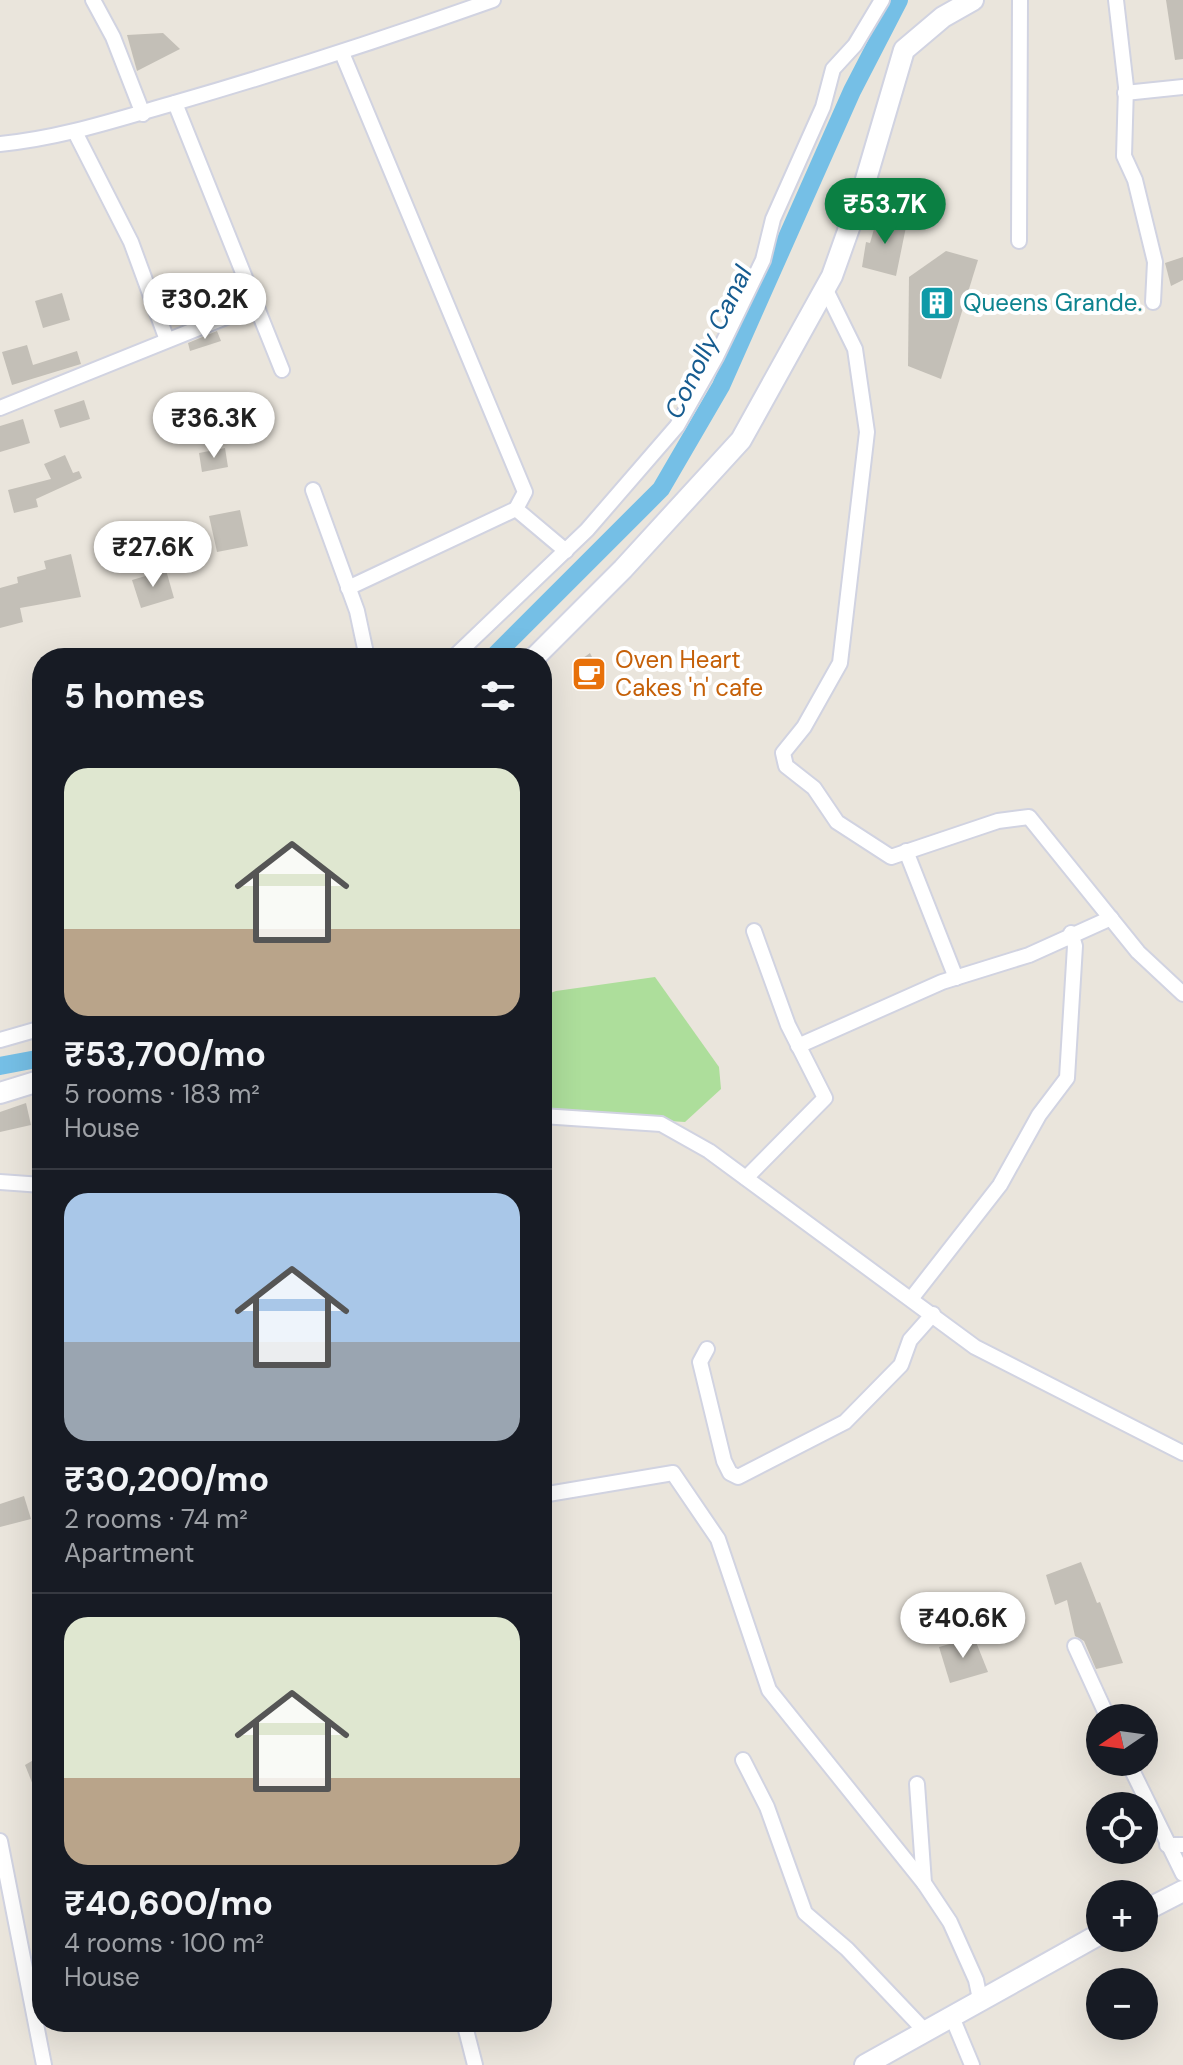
<!DOCTYPE html>
<html lang="en">
<head>
<meta charset="utf-8">
<style>
  :root { --surface:#171b24; --page:#242831; --text:#f1f3f6; --muted:#9ea1a6; --line:#363941; --accent:#0b8043 }
  body { margin:0; font-family:"DM Sans",sans-serif; background:var(--page); color:var(--text); height:100vh; display:flex; flex-direction:column; font-size:30px; white-space:nowrap }
  * { box-sizing:border-box; margin:0 }
  p { font-size:26px; color:var(--muted) }
  .icon { flex:none; width:44px; height:44px; fill:none; stroke:currentColor; stroke-width:2; stroke-linecap:round; stroke-linejoin:round }
  .map { position:relative; flex:1; overflow:hidden }
  .sheet { position:absolute; left:32px; top:648px; width:520px; height:1384px; display:flex; flex-direction:column; background:var(--surface); border-radius:32px; box-shadow:0 8px 32px #0002 }
  .sheet>* { flex:none }
  .needle { width:52px; rotate:257deg }
  .fabs { position:absolute; left:1086px; top:1704px; display:grid; gap:16px }
  .fabs a { display:grid; place-items:center; width:72px; height:72px; border-radius:50%; background:var(--surface); box-shadow:0 8px 32px #0002; font-size:40px }
  .price { position:absolute; translate:-50% -68px; padding:0 18px; border-radius:28px; background:#fff; color:#222; font-size:26px; line-height:52px; filter:drop-shadow(0 2px 4px #0008) }
  .price::after { content:''; position:absolute; left:50%; top:48px; width:24px; height:18px; margin-left:-12px; background:inherit; clip-path:polygon(0 0,100% 0,50% 100%) }
  .price.on { background:var(--accent); color:#fff }
  ul { padding:0; list-style:none }
  li { display:grid; align-content:center; gap:16px; height:424px; padding:0 32px }
  li+li { border-top:2px solid var(--line) }
  li span { display:grid; place-items:center; height:248px; border-radius:24px; color:#555 }
  li>.icon { margin-inline-start:auto }
  span .icon { width:144px; height:144px; fill:#fffc; stroke-width:1 }
  li b { font-size:34px }
  h2 { display:flex; justify-content:space-between; align-items:center; height:96px; padding:0 32px; font-size:34px }
  .map>svg:first-child { display:block }
  .green { fill:#adde9b }
  .lines { fill:none; stroke-linecap:round; stroke-linejoin:round }
  .canal { stroke:#75bfe6; stroke-width:18 }
  .building { fill:#c3bfb7 }
  .street-casing { stroke:#d1d3e1; stroke-width:18 }
  .secondary-casing { stroke:#d1d3e1; stroke-width:24 }
  .street { stroke:#fff; stroke-width:14 }
  .secondary { stroke:#fff; stroke-width:20 }
  .labels { text-anchor:middle; stroke-width:8; stroke-linejoin:round; paint-order:stroke }
  .culture-label { font-size:24px; fill:#0d838f; stroke:#fff; text-anchor:start }
  .food-label { font-size:24px; fill:#c56008; stroke:#fff; text-anchor:start }
  .water-label { font-size:26px; font-style:italic; fill:#165c90; stroke:#fff }
</style>
</head>
<body>
<div class="map">
<svg width="1183" height="2065" viewBox="0 0 1183 2065">
  <rect width="100%" height="100%" fill="#eae5dc"/>
  <polygon class="green" points="655,977 719,1067 721,1089 685,1122 542,1113 542,996 556,991"/>
  <g class="lines">
    <g class="canal">
      <polyline points="492,658 661,489 721,386 852,91 899,0"/>
      <polyline points="0,1066 42,1058"/>
    </g>
  </g>
  <g class="building">
    <polygon points="1166,0 1183,0 1183,59 1175,60"/>
    <polygon points="163,33 180,49 137,71 127,35"/>
    <polygon points="878,215 907,222 896,276 862,267 866,242 870,243"/>
    <polygon points="946,251 978,260 941,379 908,366 909,277"/>
    <polygon points="1183,257 1183,280 1171,286 1165,263"/>
    <polygon points="62,293 70,320 43,328 35,301"/>
    <polygon points="217,331 221,341 190,351 188,343"/>
    <polygon points="27,345 33,365 77,351 81,364 12,385 2,352"/>
    <polygon points="84,400 90,419 60,428 54,410"/>
    <polygon points="23,419 30,443 0,452 0,426"/>
    <polygon points="225,448 228,467 202,472 199,453"/>
    <polygon points="65,455 73,473 79,471 82,478 36,499 38,507 14,513 8,490 51,479 44,464"/>
    <polygon points="240,510 248,546 217,552 209,516"/>
    <polygon points="182,530 189,557 167,562 161,534"/>
    <polygon points="71,554 81,597 20,608 23,622 0,628 0,588 18,583 17,577 46,569 44,561"/>
    <polygon points="166,570 174,598 141,608 132,580"/>
    <polygon points="590,653 604,681 585,689 572,666"/>
    <polygon points="26,1103 31,1125 0,1132 0,1112"/>
    <polygon points="24,1496 31,1519 0,1527 0,1504"/>
    <polygon points="1081,1562 1097,1603 1100,1602 1123,1663 1096,1669 1084,1641 1075,1636 1067,1600 1055,1605 1046,1575"/>
    <polygon points="974,1637 988,1672 950,1683 939,1647"/>
    <polygon points="42,1755 42,1805 41,1805 25,1765"/>
  </g>
  <g class="lines">
    <g class="street-casing">
      <g id="street">
        <polyline points="93,0 113,37 143,114"/>
        <polyline points="1116,0 1126,87 1124,156 1135,180 1155,262 1153,302"/>
        <polyline points="342,53 525,492 516,509 566,551"/>
        <polyline points="1125,93 1183,87"/>
        <polyline points="175,103 282,370"/>
        <polyline points="75,132 131,242 167,340"/>
        <path d="M 0,144 C 62,138 118,119 178,102 C 285,71 389,37 493,0"/>
        <polyline points="1019,241 1020,0"/>
        <polyline points="826,290 855,349 867,432 840,663 804,727 783,753 786,766 814,788 837,822 891,857 998,821 1029,817 1138,952 1183,994"/>
        <polyline points="0,408 256,305"/>
        <polyline points="313,490 357,611 367,658"/>
        <polyline points="348,588 516,509"/>
        <polyline points="453,658 587,530 677,426 716,357 763,260 773,219 823,107 833,69 855,45 882,0"/>
        <polyline points="906,851 956,978"/>
        <polyline points="0,1040 42,1028"/>
        <polyline points="798,1046 942,982 1029,955 1111,918"/>
        <polyline points="542,1116 661,1124 709,1151 975,1347 1183,1453"/>
        <polyline points="746,1178 825,1098 788,1025 754,931"/>
        <polyline points="0,1182 42,1185"/>
        <polyline points="911,1299 1000,1185 1039,1115 1067,1078 1075,946 1071,933"/>
        <polyline points="707,1349 700,1362 724,1461 730,1473 738,1477 845,1422 901,1365 910,1340 933,1314"/>
        <polyline points="542,1495 673,1473 718,1539 769,1690 924,1883"/>
        <polyline points="1075,1646 1108,1718"/>
        <polyline points="743,1760 767,1807 805,1913 847,1949 925,2031"/>
        <polyline points="1128,1762 1183,1874"/>
        <polyline points="917,1784 924,1883 950,1922 976,1980 980,1999"/>
        <polyline points="0,1841 44,2065"/>
        <polyline points="1167,1845 1183,1845"/>
        <polyline points="952,2017 972,2065"/>
        <polyline points="464,2022 475,2065"/>
      </g>
    </g>
    <g class="secondary-casing">
      <g id="secondary">
        <polyline points="534,658 623,569 741,440 832,276 864,186 904,50 943,17 973,0"/>
        <polyline points="0,1093 42,1080"/>
        <polyline points="1144,1911 1183,1891"/>
        <polyline points="865,2065 1100,1934"/>
      </g>
    </g>
    <use href="#street" class="street"/>
    <use href="#secondary" class="secondary"/>
  </g>
  <defs>
    <g id="building-square" transform="scale(1.8)"><rect x="-9" y="-9" width="18" height="18" rx="4" fill="#0f9aa8" stroke="#fff"/><path d="M-4-6H4V6H1V3H-1V6H-4ZM-2.5-4.3h1.7v1.8h-1.7ZM.8-4.3h1.7v1.8H.8ZM-2.5-1h1.7V.8h-1.7ZM.8-1h1.7V.8H.8Z" fill="#fff"/></g>
    <g id="cafe-square" transform="scale(1.8)"><rect x="-9" y="-9" width="18" height="18" rx="4" fill="#e8710a" stroke="#fff"/><path d="M-5.5-4.5H6V0H3Q3 3.5 0 3.5H-2.5Q-5.5 3.5-5.5 0ZM3-3.2v2h1.7v-2ZM-6 4.5H4V6H-6Z" fill="#fff"/></g>
  </defs>
  <g fill-rule="evenodd">
    <use href="#building-square" x="937" y="303"/>
    <use href="#cafe-square" x="589" y="674"/>
  </g>
  <g class="labels">
    <g class="culture-label">
      <text x="963" y="311">Queens Grande.</text>
    </g>
    <g class="food-label">
      <text x="615" y="668">Oven Heart<tspan x="615" dy="28">Cakes 'n' cafe</tspan></text>
    </g>
    <g class="water-label">
      <text transform="translate(708 342) rotate(-64)" y="9">Conolly Canal</text>
    </g>
  </g>
</svg>
<div class="fabs">
<a><svg class="needle" viewBox="-14 -14 28 28"><path d="M0-13l5 13h-10z" fill="#e53935"/><path d="M0 13l5-13h-10z" fill="#9ea1a6"/></svg></a>
<a><svg class="icon" aria-label="locate" viewBox="0 0 24 24"><circle cx="12" cy="12" r="6"/><path d="M12 2v4M12 18v4M2 12h4M18 12h4"/></svg></a>
<a>+</a>
<a>−</a>
</div>
<b class="price on" style="left:885px;top:246px">₹53.7K</b>
<b class="price" style="left:205px;top:341px">₹30.2K</b>
<b class="price" style="left:214px;top:460px">₹36.3K</b>
<b class="price" style="left:153px;top:589px">₹27.6K</b>
<b class="price" style="left:963px;top:1660px">₹40.6K</b>
<section class="sheet">
<h2>5 homes<svg class="icon" aria-label="filters" viewBox="0 0 24 24"><path d="M4 7h16M4 17h16"/><circle cx="9" cy="7" r="2"/><circle cx="15" cy="17" r="2"/></svg></h2>
<ul>
<li><span style="background:linear-gradient(#dfe7d0 65%,#b9a48a 0)"><svg class="icon" aria-label="home" viewBox="0 0 24 24"><path d="M3 11l9-7 9 7M6 9v11h12V9"/></svg></span><div><b>₹53,700/mo</b><p>5 rooms · 183 m²</p><p>House</p></div></li>
<li><span style="background:linear-gradient(#a9c7e8 60%,#9aa5b1 0)"><svg class="icon" aria-label="home" viewBox="0 0 24 24"><path d="M3 11l9-7 9 7M6 9v11h12V9"/></svg></span><div><b>₹30,200/mo</b><p>2 rooms · 74 m²</p><p>Apartment</p></div></li>
<li><span style="background:linear-gradient(#dfe7d0 65%,#b9a48a 0)"><svg class="icon" aria-label="home" viewBox="0 0 24 24"><path d="M3 11l9-7 9 7M6 9v11h12V9"/></svg></span><div><b>₹40,600/mo</b><p>4 rooms · 100 m²</p><p>House</p></div></li>
</ul>
</section>
</div>
</body>
</html>
